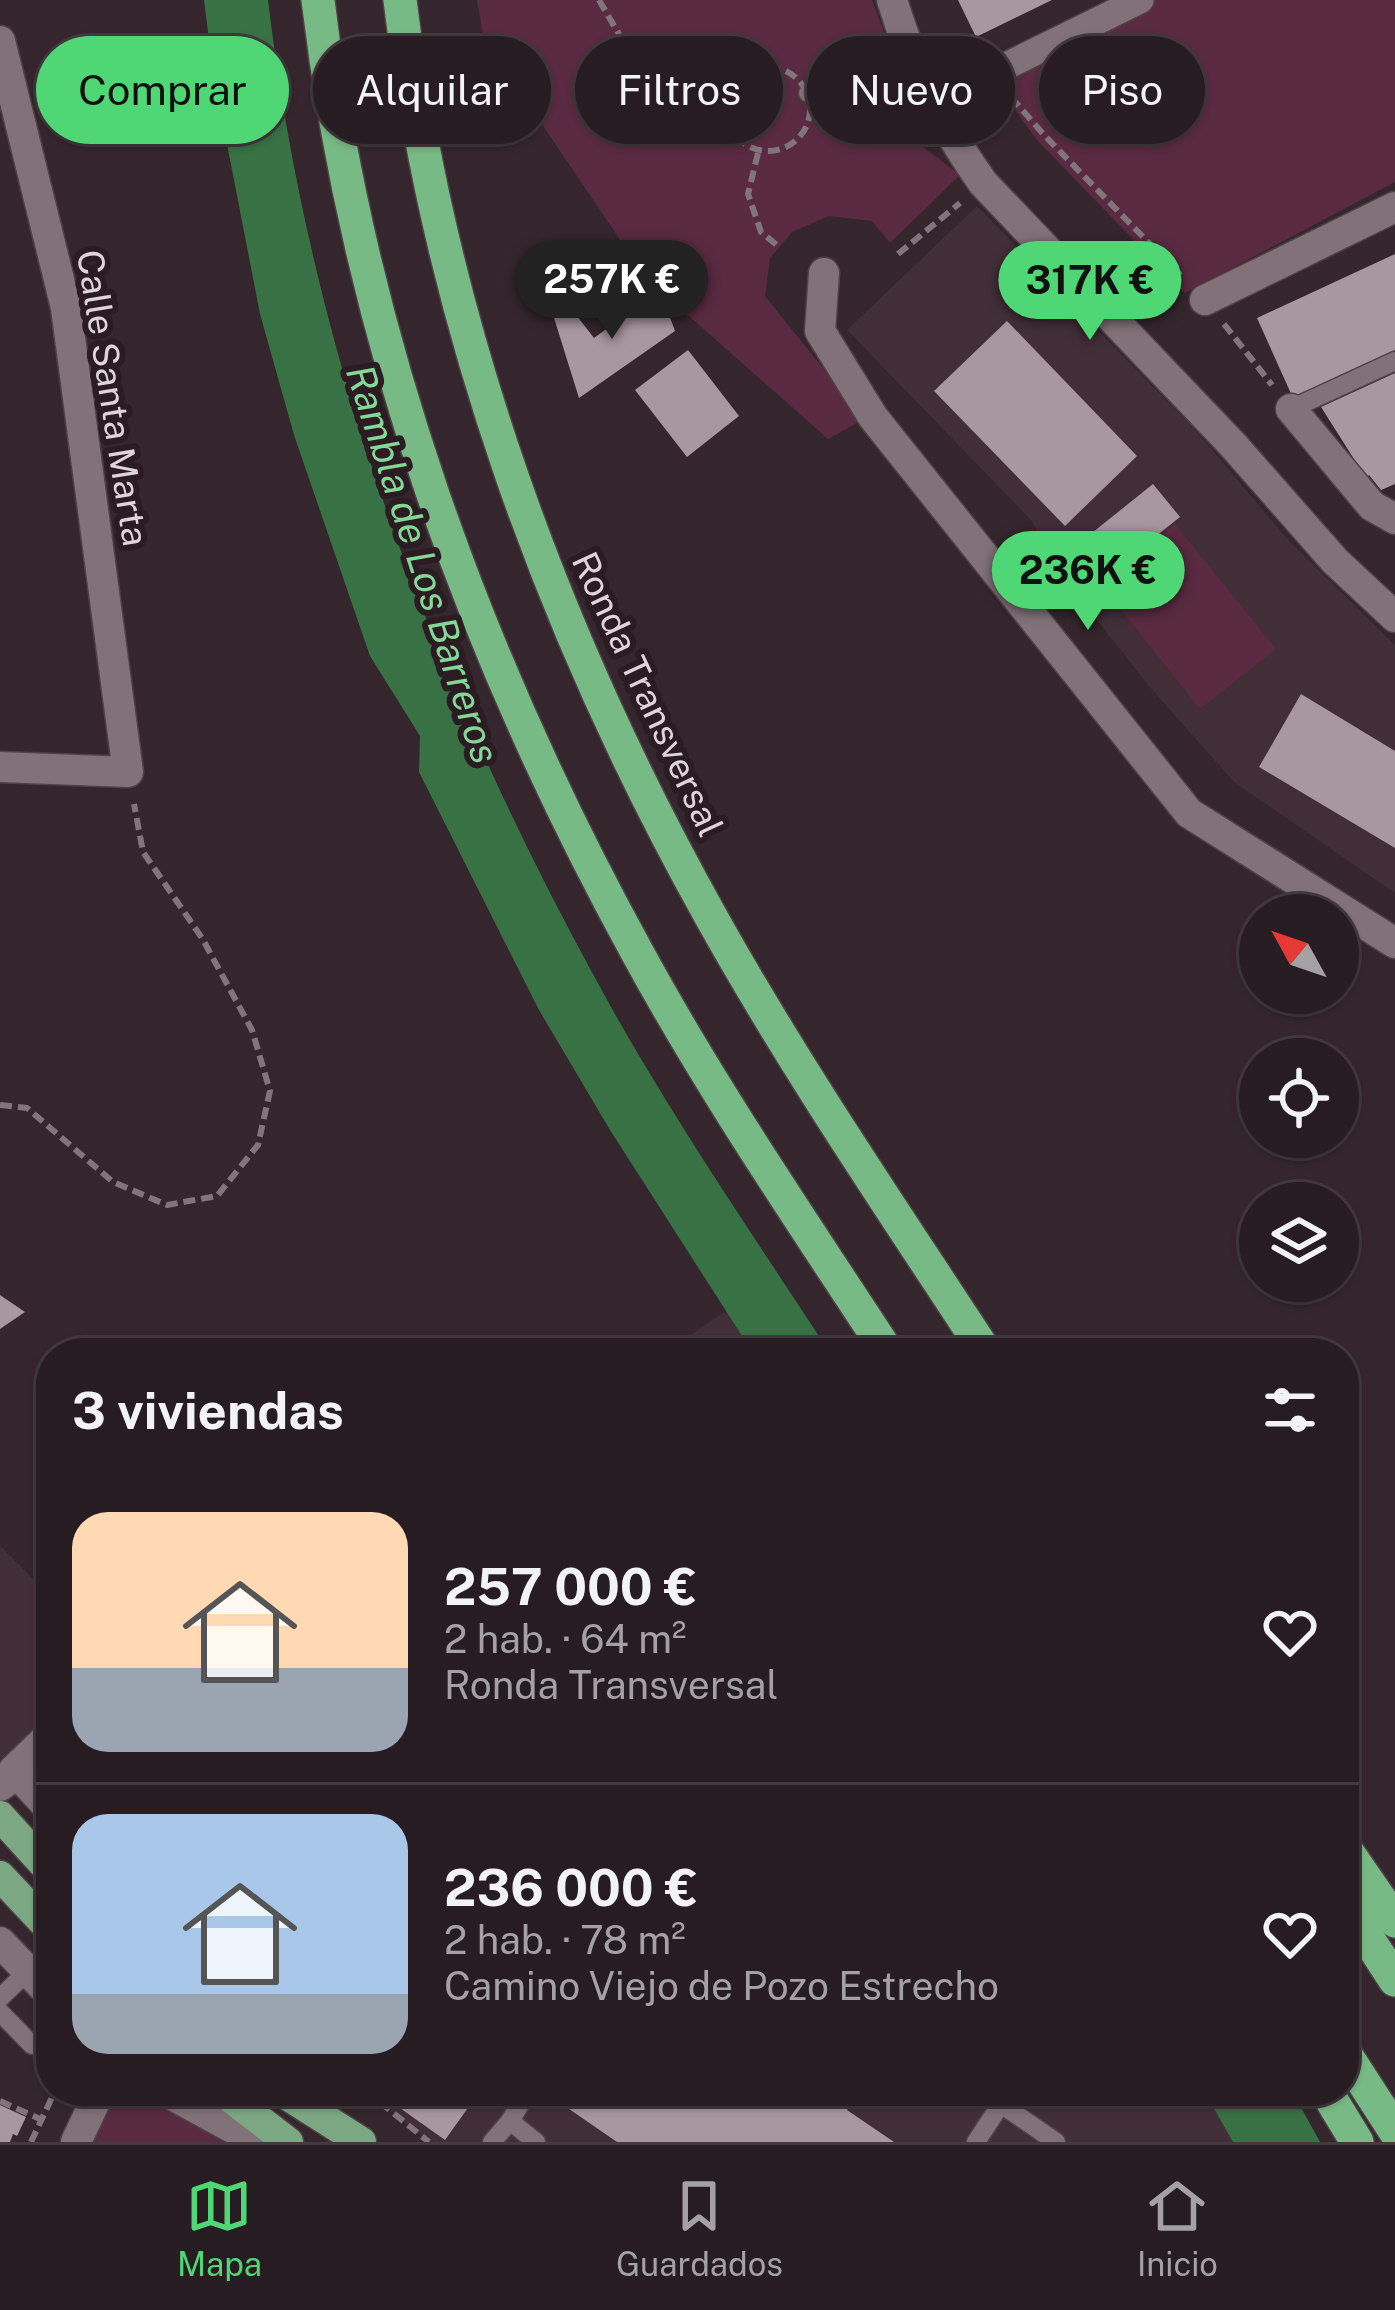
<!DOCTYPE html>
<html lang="es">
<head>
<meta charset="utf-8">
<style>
  :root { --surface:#271c21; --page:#2f252a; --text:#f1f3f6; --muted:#a4a1a5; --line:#433a3f; --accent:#4fd675 }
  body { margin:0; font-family:"Public Sans",sans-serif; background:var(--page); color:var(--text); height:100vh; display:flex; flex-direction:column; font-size:45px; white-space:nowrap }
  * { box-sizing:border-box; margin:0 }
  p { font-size:39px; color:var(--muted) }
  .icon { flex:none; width:66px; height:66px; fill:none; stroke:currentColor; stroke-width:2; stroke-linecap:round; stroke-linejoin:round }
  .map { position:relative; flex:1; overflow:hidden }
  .panel { position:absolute; left:36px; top:1338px; width:1323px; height:768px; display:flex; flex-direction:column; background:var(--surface); border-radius:48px; box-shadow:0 3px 9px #0004,0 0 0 3px var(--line) }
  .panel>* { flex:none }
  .guide { position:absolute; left:36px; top:36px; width:1323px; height:108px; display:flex; gap:24px }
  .needle { width:78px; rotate:310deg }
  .buttons { position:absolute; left:1239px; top:894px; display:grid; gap:24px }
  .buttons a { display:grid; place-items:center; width:120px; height:120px; border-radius:50%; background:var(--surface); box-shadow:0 3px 9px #0004,0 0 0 3px var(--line); font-size:60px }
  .price { position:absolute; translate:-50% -102px; padding:0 27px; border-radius:42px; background:var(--accent); color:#111; font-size:39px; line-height:78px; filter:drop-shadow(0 3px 6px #0008) }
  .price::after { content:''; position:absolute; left:50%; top:72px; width:36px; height:27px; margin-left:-18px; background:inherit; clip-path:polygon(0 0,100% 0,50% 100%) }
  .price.selected { background:#222; color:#fff }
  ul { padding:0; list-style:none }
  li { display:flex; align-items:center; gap:36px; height:300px; padding:0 36px }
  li+li { border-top:3px solid var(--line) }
  li span { display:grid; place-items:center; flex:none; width:336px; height:240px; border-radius:36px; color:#555 }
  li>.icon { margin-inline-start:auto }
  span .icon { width:144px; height:144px; fill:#fffc; stroke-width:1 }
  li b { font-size:51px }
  h2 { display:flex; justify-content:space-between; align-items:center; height:144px; padding:0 36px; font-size:51px }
  .chip { padding:0 42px; border-radius:54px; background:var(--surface); box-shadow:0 3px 9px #0004,0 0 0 3px var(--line); font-size:42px; line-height:108px }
  .chip.selected { background:var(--accent); color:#111 }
  .tabs { display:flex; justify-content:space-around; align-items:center; height:168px; border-top:3px solid var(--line); background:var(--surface); font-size:33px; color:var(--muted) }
  .tabs a { display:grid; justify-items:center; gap:6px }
  .tabs .selected { color:var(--accent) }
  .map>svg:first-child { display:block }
  .built { fill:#422e37 }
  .green { fill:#592a41 }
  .water { fill:#377144 }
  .building { fill:#a9979f }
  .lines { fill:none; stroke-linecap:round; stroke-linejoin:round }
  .service-casing { stroke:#4e4247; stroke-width:21 }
  .pedestrian-casing { stroke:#4e4247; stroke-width:30 }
  .minor-casing { stroke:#4e4247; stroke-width:33 }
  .primary-casing { stroke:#4e4247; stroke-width:33 }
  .trunk-casing { stroke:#4e4247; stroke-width:36 }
  .path { stroke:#81757a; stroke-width:6; stroke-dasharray:12 6; stroke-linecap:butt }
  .service { stroke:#827178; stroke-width:18 }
  .pedestrian { stroke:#827178; stroke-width:27 }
  .minor { stroke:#827178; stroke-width:30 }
  .primary { stroke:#7ba882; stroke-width:30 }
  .trunk { stroke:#78ba85; stroke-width:33 }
  .labels { text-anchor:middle; stroke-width:12; stroke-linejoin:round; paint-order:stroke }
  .street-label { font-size:36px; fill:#dfd5d9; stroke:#2a1c22 }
  .water-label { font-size:39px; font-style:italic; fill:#85d795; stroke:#2a1c22 }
</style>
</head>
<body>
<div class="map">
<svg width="1395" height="2142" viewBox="0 0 1395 2142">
  <rect width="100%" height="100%" fill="#34262c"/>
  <g class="built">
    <polygon points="977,206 1196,431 1290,542 1395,645 1395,893 1234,782 1149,686 1071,587 1031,520 847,330"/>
    <polygon points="753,1292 793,1353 659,1353 688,1337"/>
    <polygon points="0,1546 51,1597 51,1819 0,1760"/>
    <polygon points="366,2091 1244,2091 1273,2142 429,2142"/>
  </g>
  <g class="green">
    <polygon points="477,0 872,0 905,88 906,103 814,83 811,113 906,134 960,175 890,243 872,221 829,216 792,232 770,258 765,296 864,419 828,439 646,278 539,120 501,137"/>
    <polygon points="1140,0 1395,0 1395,182 1185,293 1036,139 990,74"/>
    <polygon points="1175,524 1276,649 1200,709 1101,585"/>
    <polygon points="100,2091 135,2091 227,2142 76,2142"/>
  </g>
  <g class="water">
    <path d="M 204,0 L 268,0 C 309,344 428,673 594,976 C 664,1106 749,1229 830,1353 L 753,1353 L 610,1130 L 539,1010 L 419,772 L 420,736 L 370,656 L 294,435 L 260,314 L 213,72 Z"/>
    <polygon points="1204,2091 1292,2091 1320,2142 1233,2142"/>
  </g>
  <g class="building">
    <polygon points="958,0 1052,0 976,37"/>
    <polygon points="1395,254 1395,350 1293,398 1257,318"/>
    <polygon points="660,290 675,331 579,398 554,318 570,307 594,338"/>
    <polygon points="1007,321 1137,456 1065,526 934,391"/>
    <polygon points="688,350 739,416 687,457 635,390"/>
    <polygon points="1395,373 1395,484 1381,490 1369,475 1366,478 1321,407"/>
    <polygon points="1153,484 1180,517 1093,586 1067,553"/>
    <polygon points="1301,694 1395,751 1395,848 1259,767"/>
    <polygon points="0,1295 25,1312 0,1329"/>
    <polygon points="376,2091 480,2091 445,2140"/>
    <polygon points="543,2091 859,2091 847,2110 894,2142 617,2142"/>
    <polygon points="0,2105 26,2117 17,2136 13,2134 10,2142 0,2142"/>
  </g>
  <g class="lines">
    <g class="service-casing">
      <g id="service">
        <polyline points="808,93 950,136"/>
        <polyline points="1291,409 1395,361"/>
        <polyline points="0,1998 28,1971"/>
        <polyline points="0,2012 32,2045"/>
        <polyline points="982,2091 1056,2142"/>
        <polyline points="510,2121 536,2142"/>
        <polyline points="492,2142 510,2121 528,2091"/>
        <polyline points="976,2142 1001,2104"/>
      </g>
    </g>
    <g class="pedestrian-casing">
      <polyline id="pedestrian" points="990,74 1140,0"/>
    </g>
    <g class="minor-casing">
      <g id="minor">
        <path d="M 892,0 C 913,69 942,125 983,183 L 1233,445 L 1335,561 L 1395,617"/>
        <polyline points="0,41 66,308 128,772 0,767"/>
        <polyline points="824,273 820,331 873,417 1189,813 1395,943"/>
        <polyline points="1205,300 1395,207"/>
        <polyline points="1291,409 1372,506 1395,519"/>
        <polyline points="14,1770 51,1810"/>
        <polyline points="0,1786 14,1776 14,1770 51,1734"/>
        <polyline points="0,1942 51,1995"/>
        <polyline points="165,2091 258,2142"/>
        <polyline points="76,2142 100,2091"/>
      </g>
    </g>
    <g class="primary-casing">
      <g id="primary">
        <polyline points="0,1816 51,1872"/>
        <polyline points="0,1876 51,1930"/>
        <polyline points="222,2091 288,2142"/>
        <polyline points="281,2091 361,2142"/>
      </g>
    </g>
    <g class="trunk-casing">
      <g id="trunk">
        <path d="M 318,0 C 358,335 475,657 637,952 C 712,1090 802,1221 888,1353"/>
        <path d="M 400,0 C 439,321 553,634 710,915 C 794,1066 892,1209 986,1353"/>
        <polyline points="1344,1847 1395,1921"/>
        <polyline points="1344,1902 1395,1980"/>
        <polyline points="1344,2052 1395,2131"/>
        <polyline points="1326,2091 1357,2142"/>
      </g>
    </g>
    <g class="path">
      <polyline points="599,0 627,48 663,77 727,94"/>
      <circle cx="768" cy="109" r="42"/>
      <polyline points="1011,97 1045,136 1184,279"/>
      <polyline points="758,153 748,194 761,232 778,246"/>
      <polyline points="898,254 960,203"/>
      <polyline points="1224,324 1272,385"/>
      <polyline points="0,1105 27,1108 113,1182 167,1205 217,1196 258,1145 270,1091 252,1030 202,938 143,852 134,804"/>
      <polyline points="366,2091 429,2142"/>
      <polyline points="0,2101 40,2119"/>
      <polyline points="31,2142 55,2091"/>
    </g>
    <use href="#service" class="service"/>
    <use href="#pedestrian" class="pedestrian"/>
    <use href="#minor" class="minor"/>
    <use href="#primary" class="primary"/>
    <use href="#trunk" class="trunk"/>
  </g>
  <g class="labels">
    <g class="street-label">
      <text transform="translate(113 398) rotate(81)" y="13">Calle Santa Marta</text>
      <text transform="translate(648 694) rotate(65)" y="13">Ronda Transversal</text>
    </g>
    <g class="water-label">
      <text transform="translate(423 564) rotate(72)" y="14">Rambla de Los Barreros</text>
    </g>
  </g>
</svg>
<div class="buttons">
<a><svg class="needle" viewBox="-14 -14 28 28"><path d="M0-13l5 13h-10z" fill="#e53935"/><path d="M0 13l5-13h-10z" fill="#a4a1a5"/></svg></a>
<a><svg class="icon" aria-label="locate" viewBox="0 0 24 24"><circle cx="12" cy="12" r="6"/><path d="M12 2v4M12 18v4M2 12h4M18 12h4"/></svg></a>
<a><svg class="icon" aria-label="layers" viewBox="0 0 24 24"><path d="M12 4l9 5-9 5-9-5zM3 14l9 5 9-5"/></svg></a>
</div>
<b class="price selected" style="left:612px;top:342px">257K €</b>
<b class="price" style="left:1090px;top:343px">317K €</b>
<b class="price" style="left:1088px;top:633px">236K €</b>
<div class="guide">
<a class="chip selected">Comprar</a>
<a class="chip">Alquilar</a>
<a class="chip">Filtros</a>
<a class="chip">Nuevo</a>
<a class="chip">Piso</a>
</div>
<section class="panel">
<h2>3 viviendas<svg class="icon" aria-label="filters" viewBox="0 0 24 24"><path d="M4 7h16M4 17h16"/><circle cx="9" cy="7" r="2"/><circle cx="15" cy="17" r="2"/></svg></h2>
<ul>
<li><span style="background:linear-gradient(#ffd9b3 65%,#9aa5b1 0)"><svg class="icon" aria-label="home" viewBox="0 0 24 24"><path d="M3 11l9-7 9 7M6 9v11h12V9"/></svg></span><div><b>257 000 €</b><p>2 hab. · 64 m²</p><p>Ronda Transversal</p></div><svg class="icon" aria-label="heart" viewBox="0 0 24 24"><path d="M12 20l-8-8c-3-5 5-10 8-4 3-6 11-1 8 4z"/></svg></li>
<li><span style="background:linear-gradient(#a9c7e8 75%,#9aa5b1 0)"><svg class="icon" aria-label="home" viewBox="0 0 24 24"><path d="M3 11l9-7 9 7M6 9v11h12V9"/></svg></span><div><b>236 000 €</b><p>2 hab. · 78 m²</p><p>Camino Viejo de Pozo Estrecho</p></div><svg class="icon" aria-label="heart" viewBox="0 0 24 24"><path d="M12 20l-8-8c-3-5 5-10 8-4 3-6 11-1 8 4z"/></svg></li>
</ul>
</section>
</div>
<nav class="tabs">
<a class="selected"><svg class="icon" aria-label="map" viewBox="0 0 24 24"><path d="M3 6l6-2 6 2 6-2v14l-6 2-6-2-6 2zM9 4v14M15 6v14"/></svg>Mapa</a>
<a><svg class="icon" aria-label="saved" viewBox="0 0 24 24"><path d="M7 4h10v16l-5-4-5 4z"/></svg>Guardados</a>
<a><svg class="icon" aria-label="home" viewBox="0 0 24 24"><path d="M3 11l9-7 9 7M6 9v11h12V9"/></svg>Inicio</a>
</nav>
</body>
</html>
